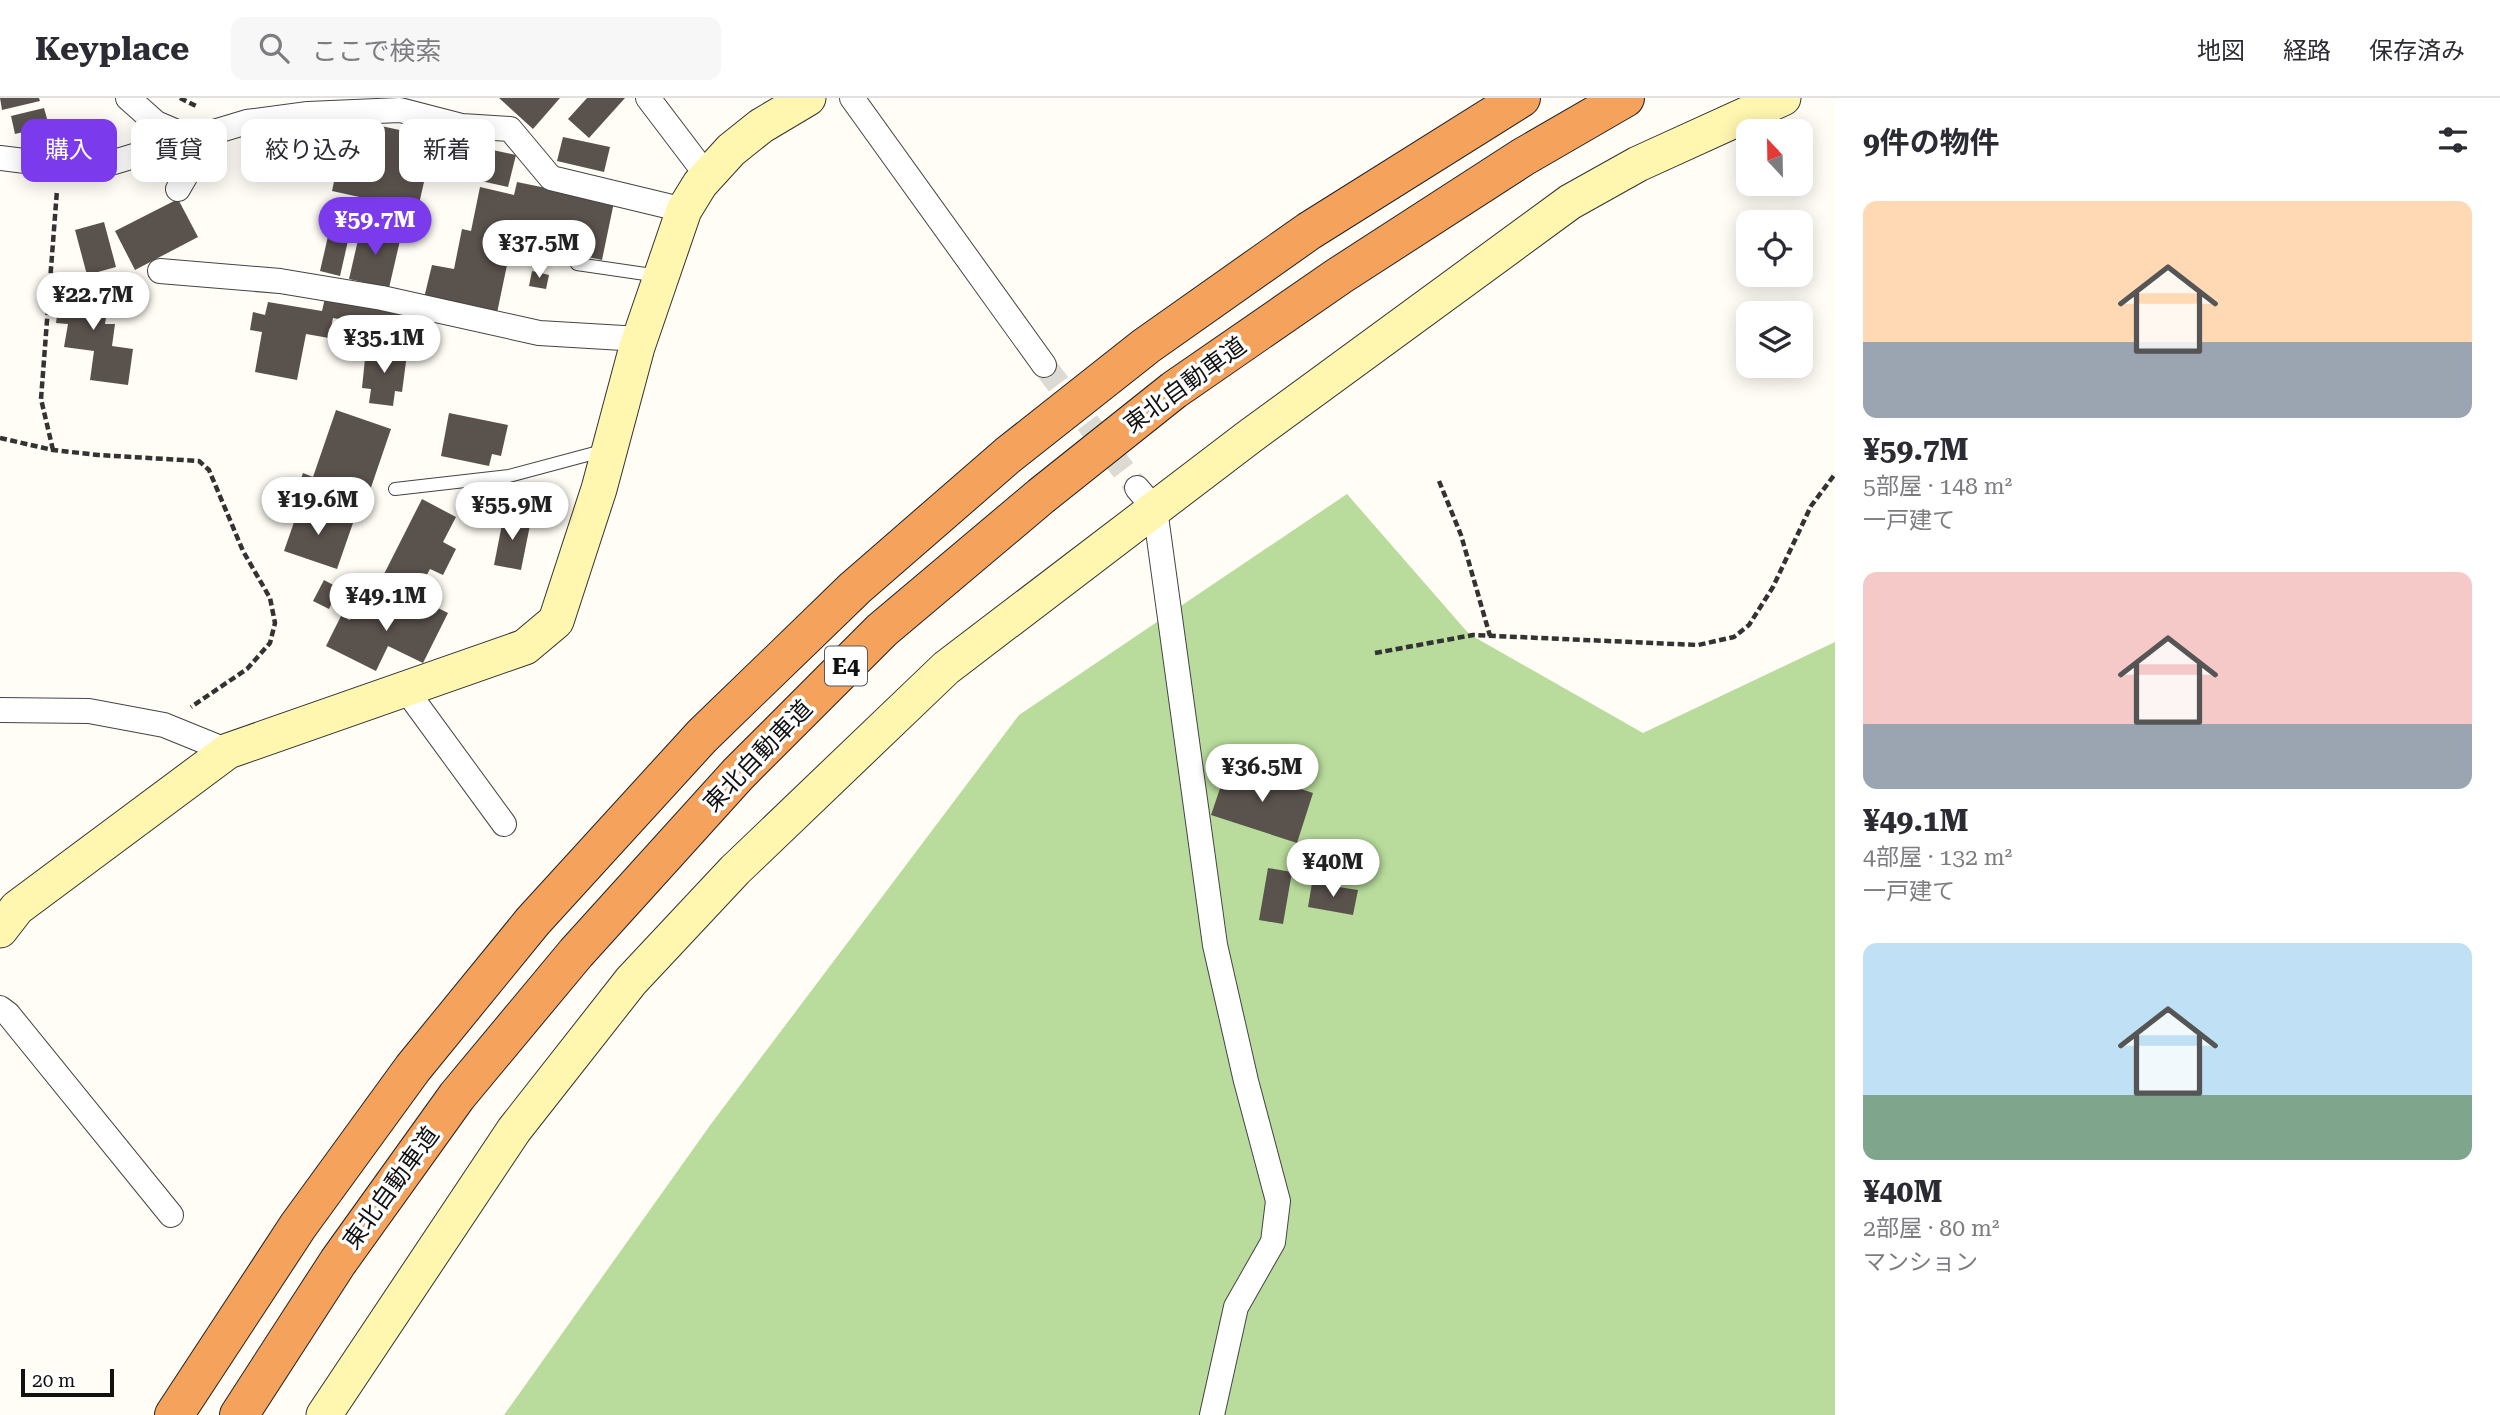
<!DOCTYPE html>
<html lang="ja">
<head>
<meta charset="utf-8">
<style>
  :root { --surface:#fff; --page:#f7f7f7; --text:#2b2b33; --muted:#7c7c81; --line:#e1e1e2; --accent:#7c3aed }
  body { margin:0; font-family:"Roboto Serif","Noto Sans JP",serif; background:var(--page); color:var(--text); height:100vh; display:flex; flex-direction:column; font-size:26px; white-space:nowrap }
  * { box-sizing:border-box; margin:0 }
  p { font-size:23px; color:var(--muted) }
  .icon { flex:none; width:38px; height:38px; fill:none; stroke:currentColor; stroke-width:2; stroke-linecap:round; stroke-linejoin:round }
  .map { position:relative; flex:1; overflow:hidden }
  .panel { display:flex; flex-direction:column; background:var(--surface); width:665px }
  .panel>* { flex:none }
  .guide { position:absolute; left:21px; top:21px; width:665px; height:63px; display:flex; gap:14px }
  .needle { width:46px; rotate:338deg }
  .fabs { position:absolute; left:1736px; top:21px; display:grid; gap:14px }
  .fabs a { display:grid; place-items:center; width:77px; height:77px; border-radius:14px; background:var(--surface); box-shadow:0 4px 18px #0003; font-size:35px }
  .scale { position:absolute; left:21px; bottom:18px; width:93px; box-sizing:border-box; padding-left:7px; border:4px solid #111; border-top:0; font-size:19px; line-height:24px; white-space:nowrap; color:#111; -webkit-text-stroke:5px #fff; paint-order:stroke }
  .price { position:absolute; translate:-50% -60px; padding:0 16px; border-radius:24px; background:#fff; color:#222; font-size:23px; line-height:46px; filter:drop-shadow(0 2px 4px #0008) }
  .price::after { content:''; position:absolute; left:50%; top:42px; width:21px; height:16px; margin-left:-10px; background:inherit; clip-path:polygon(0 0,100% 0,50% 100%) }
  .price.on { background:var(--accent); color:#fff }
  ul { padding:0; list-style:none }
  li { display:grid; align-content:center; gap:14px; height:371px; padding:0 28px }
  li span { display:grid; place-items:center; height:217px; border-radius:14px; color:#555 }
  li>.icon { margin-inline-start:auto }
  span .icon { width:126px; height:126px; fill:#fffc; stroke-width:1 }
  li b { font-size:30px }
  h2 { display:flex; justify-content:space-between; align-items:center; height:84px; padding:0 28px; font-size:30px }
  .chip { padding:0 24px; border-radius:14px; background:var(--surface); box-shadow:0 4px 18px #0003; font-size:24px; line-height:63px }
  .chip.on { background:var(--accent); color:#fff }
  header { display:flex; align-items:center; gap:42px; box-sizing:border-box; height:98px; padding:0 35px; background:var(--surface); border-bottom:2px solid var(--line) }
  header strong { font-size:33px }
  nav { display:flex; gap:38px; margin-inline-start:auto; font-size:24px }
  .search { width:490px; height:63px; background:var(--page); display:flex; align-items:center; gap:18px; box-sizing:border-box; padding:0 24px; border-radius:14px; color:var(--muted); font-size:26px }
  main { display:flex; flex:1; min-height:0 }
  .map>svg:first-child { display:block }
  .forest { fill:#b9dc9c }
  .building { fill:#5a524d }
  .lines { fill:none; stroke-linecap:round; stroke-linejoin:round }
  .street-tunnel { stroke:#dbdad3; stroke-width:24; stroke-dasharray:24 12; stroke-linecap:butt }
  .lane-casing { stroke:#444; stroke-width:14 }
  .street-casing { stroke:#444; stroke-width:26 }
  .secondary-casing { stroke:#333; stroke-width:37 }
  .highway-casing { stroke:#222; stroke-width:40 }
  .path { stroke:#333; stroke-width:4.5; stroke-dasharray:7 3.5; stroke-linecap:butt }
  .lane { stroke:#fff; stroke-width:12 }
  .street { stroke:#fff; stroke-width:24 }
  .secondary { stroke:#fff6b0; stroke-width:35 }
  .highway { stroke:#f5a25d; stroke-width:38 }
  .labels { text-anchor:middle; stroke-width:7; stroke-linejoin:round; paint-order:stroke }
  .shield { fill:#fff; stroke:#585858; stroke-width:2 }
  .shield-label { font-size:23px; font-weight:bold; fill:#111 }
  .street-label { font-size:24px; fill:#111; stroke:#fff }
</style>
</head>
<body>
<header>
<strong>Keyplace</strong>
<div class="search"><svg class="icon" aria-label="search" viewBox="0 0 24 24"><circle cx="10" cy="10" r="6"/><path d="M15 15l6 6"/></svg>ここで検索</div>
<nav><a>地図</a><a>経路</a><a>保存済み</a></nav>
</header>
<main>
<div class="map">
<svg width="1835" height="1317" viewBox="0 0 1835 1317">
  <rect width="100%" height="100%" fill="#fffdf5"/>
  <polygon class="forest" points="1347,396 1469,536 1643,635 1835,544 1835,1317 504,1317 711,1026 1019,617"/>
  <g class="building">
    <polygon points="0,0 39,0 40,3 2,12"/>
    <polygon points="499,0 560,0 533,31"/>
    <polygon points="587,0 625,0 589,40 568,21"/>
    <polygon points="44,10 49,28 15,36 11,18"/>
    <polygon points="381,28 516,57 508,89 427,71 413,132 360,120 364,100 332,93 340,56 373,63"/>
    <polygon points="563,39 610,49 604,74 557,63"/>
    <polygon points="517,84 614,104 602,162 512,143 497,215 424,200 432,167 454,171 462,131 471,133 480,89 514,97"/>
    <polygon points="178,101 198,139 135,172 115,133"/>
    <polygon points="332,121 352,125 340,178 320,173"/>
    <polygon points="104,124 116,169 87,177 75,132"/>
    <polygon points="361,129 401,138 389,190 349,181"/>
    <polygon points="532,173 549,177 546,191 529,188"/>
    <polygon points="62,179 84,182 82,196 109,199 105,226 115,226 112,248 133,251 128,287 90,282 94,253 64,249 68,226 56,225"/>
    <polygon points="325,200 401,214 398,232 333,220 329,240 306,236 297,282 255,274 262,234 250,232 253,214 265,217 268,204 322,213"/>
    <polygon points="366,251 407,256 402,294 395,293 393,308 369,305 371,291 362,290"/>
    <polygon points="336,312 391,331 366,404 356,401 351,414 296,395 303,375 313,379"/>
    <polygon points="449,315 508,327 501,358 492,356 489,368 441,358"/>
    <polygon points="422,401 456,419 443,444 456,451 443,477 430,471 417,495 383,478"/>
    <polygon points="300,407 353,425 337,471 284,453"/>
    <polygon points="504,416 531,422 521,472 494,467"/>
    <polygon points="324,482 339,490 329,511 313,503"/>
    <polygon points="360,501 392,516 397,506 424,519 430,506 448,515 423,565 388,548 376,573 326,548 341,518 350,522"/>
    <polygon points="1228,667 1313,695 1297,745 1211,717"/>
    <polygon points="1268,770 1292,774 1283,826 1259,822"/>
    <polygon points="1312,785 1358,792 1353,817 1308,809"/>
  </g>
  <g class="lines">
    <polyline class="street-tunnel" points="1044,267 1137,390"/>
    <g class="lane-casing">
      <g id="lane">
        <polyline points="577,166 659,178"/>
        <polyline points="395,391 509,378 606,352"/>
      </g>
    </g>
    <g class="street-casing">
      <g id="street">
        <polyline points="128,0 156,25 191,40 196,60 178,91"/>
        <polyline points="648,0 708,79"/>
        <polyline points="852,0 1044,267"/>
        <polyline points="0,60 81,70 114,64 247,24 308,16 400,12 462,28 510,31 551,80 684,112"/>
        <polyline points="160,173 280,183 382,200 539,235 640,241"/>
        <polyline points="1137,390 1155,411 1215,847 1246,983 1278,1103 1273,1144 1236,1209 1212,1317"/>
        <polyline points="406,592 504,726"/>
        <polyline points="0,612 89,613 164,627 228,653"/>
        <polyline points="0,910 8,916 171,1117"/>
      </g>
    </g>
    <g class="secondary-casing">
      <g id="secondary">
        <polyline points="0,832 17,810 228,653 525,549 556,523 599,391 637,249 684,112 700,86 731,52 761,28 808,0"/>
        <polyline points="324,1317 514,1032 631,883 735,772 946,570 1249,339 1570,104 1638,66 1783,0"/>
      </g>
    </g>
    <g class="highway-casing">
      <g id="highway">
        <polyline points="174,1317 298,1128 413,970 533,823 702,638 855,490 1008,357 1146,248 1309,133 1521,0"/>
        <polyline points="239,1317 338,1164 457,998 576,855 738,676 882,532 1041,398 1174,292 1339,178 1523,59 1625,0"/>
      </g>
    </g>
    <g class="path">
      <polyline points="180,0 198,9"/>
      <polyline points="0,340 53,352 98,357 199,363 209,372 243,453 270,500 275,525 270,545 247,571 191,609"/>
      <polyline points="53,352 41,301 57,92"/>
      <polyline points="1439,383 1461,437 1490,538"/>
      <polyline points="1375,555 1473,537 1698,547 1734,539 1749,527 1773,489 1811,408 1835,376"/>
    </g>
    <use href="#lane" class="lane"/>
    <use href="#street" class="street"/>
    <use href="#secondary" class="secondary"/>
    <use href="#highway" class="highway"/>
  </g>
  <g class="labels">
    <rect class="shield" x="825" y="548.5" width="42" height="39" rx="5"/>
    <g class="shield-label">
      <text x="846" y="576">E4</text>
    </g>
    <g class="street-label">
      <text transform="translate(1185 287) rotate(-36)" y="8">東北自動車道</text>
      <text transform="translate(758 658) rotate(-46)" y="8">東北自動車道</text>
      <text transform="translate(391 1090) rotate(-54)" y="8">東北自動車道</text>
    </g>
  </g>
</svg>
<div class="fabs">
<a><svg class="needle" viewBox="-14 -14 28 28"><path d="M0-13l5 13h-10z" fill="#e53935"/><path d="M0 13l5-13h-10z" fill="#7c7c81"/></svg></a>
<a><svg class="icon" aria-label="locate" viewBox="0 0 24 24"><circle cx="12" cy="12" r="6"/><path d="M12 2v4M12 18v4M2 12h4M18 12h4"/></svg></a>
<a><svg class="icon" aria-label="layers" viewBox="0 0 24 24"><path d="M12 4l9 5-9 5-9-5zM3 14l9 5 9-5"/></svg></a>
</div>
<div class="scale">20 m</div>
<b class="price on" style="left:375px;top:159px">¥59.7M</b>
<b class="price" style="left:539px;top:182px">¥37.5M</b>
<b class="price" style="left:93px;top:234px">¥22.7M</b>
<b class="price" style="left:384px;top:277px">¥35.1M</b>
<b class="price" style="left:318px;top:439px">¥19.6M</b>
<b class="price" style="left:512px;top:444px">¥55.9M</b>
<b class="price" style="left:386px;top:535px">¥49.1M</b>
<b class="price" style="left:1262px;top:706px">¥36.5M</b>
<b class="price" style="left:1333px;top:801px">¥40M</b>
<div class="guide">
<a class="chip on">購入</a>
<a class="chip">賃貸</a>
<a class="chip">絞り込み</a>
<a class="chip">新着</a>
</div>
</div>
<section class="panel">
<h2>9件の物件<svg class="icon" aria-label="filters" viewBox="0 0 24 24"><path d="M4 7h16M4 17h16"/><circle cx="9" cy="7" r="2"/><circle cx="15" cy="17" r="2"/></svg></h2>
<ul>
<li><span style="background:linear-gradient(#ffd9b3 65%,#9aa5b1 0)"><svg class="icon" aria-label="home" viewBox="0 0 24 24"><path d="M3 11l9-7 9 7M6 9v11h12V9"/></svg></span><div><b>¥59.7M</b><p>5部屋 · 148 m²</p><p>一戸建て</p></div></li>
<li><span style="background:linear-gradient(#f6c9c9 70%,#9aa5b1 0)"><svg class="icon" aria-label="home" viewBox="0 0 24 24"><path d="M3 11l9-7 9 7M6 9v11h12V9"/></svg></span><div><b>¥49.1M</b><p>4部屋 · 132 m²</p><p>一戸建て</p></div></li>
<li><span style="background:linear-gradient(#bfe0f5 70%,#7fa58c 0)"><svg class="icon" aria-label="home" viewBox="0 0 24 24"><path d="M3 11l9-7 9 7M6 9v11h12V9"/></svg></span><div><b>¥40M</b><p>2部屋 · 80 m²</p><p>マンション</p></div></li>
</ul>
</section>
</main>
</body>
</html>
